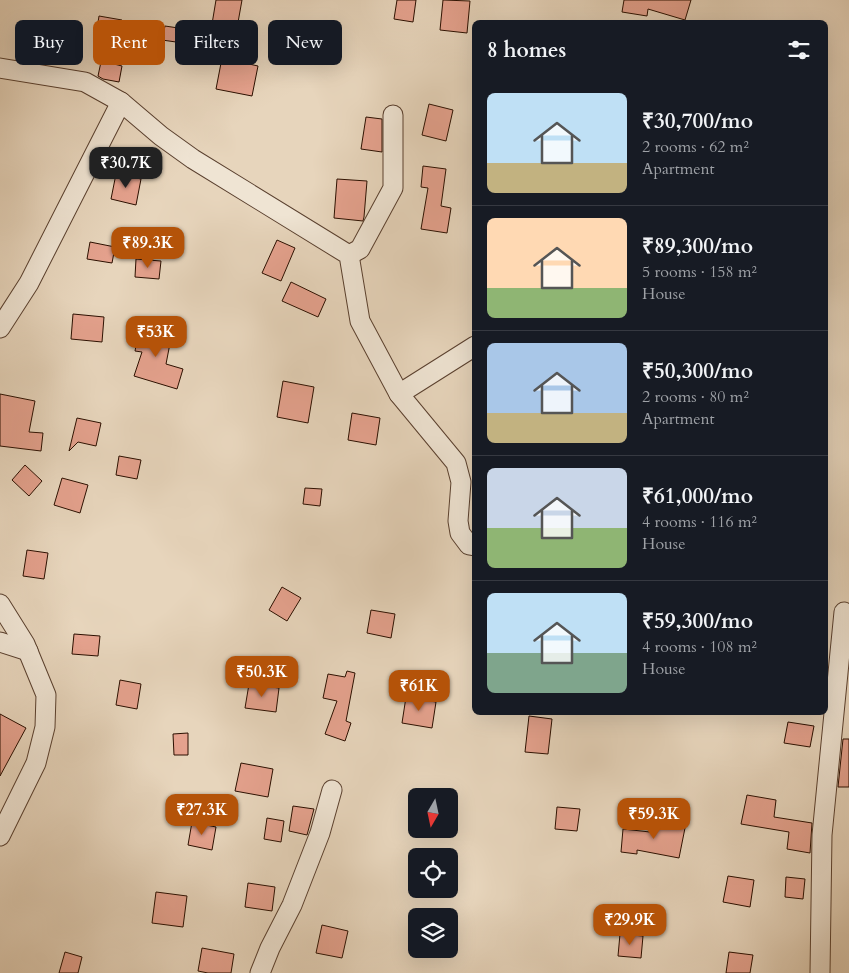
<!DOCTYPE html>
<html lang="en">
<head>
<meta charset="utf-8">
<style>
  :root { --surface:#171b24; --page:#20242c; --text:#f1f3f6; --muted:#9ea1a6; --line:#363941; --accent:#b45309 }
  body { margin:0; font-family:Cardo,serif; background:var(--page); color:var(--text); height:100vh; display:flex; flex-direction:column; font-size:19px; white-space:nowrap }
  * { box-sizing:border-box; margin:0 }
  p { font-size:16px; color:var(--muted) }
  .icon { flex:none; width:28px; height:28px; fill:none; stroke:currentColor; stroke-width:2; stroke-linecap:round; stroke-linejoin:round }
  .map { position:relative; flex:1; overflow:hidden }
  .drawer { position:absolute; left:472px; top:20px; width:356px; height:695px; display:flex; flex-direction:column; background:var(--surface); border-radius:8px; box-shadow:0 5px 20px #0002 }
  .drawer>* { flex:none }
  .top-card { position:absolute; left:15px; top:20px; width:382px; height:45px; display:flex; gap:10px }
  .needle { width:32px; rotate:189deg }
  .tools { position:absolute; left:408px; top:788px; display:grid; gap:10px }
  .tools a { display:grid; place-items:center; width:50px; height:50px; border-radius:8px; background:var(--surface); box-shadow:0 5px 20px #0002; font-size:25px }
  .price { position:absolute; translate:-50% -42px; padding:0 11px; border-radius:10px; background:var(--accent); color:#fff; font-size:16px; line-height:32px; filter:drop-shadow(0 1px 2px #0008) }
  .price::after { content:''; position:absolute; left:50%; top:30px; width:15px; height:11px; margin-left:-8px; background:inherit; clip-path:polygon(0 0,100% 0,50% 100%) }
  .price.selected { background:#222; color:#fff }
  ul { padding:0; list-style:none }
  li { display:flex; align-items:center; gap:15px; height:125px; padding:0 15px }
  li+li { border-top:1px solid var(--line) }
  li span { display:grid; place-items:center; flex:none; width:140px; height:100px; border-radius:8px; color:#555 }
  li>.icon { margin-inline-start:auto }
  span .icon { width:60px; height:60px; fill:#fffc; stroke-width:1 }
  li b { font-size:21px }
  h2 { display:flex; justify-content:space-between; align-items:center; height:60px; padding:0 15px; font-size:21px }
  .chip { padding:0 18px; border-radius:8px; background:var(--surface); box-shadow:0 5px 20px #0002; font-size:18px; line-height:45px }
  .chip.selected { background:var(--accent); color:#fff }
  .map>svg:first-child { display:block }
  .building { fill:#e5a28e; stroke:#2b0f00 }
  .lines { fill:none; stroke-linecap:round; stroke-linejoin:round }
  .minor-casing { stroke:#5a402f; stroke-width:21 }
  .minor { stroke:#efe4d3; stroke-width:19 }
</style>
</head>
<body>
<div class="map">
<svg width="849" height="973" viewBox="0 0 849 973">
  <rect width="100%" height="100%" fill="#e7d5bc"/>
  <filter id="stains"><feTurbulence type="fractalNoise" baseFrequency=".004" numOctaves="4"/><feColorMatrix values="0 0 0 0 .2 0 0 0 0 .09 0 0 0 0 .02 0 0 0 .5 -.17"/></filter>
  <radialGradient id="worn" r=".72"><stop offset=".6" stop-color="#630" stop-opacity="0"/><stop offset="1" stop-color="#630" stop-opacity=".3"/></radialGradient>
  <g class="building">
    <polygon points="216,0 242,0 237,28 212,24"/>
    <polygon points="397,0 416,0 413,22 394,19"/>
    <polygon points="443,0 470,1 467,33 440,30"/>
    <polygon points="624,0 691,0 685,20 648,9 647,16 622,12"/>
    <polygon points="99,16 122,20 114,64 122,66 119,82 103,79 98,76 105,43 95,42"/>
    <polygon points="165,26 185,29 183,43 162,40"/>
    <polygon points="222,58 258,66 252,96 216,89"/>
    <polygon points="429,104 453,110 446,141 422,135"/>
    <polygon points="366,117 382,119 382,152 361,149"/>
    <polygon points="423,166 446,169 441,206 451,208 447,233 421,229 428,188 421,187"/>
    <polygon points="116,174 141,179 136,205 111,199"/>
    <polygon points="337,179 367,181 364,217 363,221 334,218"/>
    <polygon points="277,240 295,248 281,281 262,273"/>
    <polygon points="90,242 115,247 112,263 87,259"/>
    <polygon points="136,259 161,261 159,279 135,277"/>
    <polygon points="291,282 326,299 318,317 282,301"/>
    <polygon points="73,314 104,317 102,342 71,339"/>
    <polygon points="140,326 172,333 166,364 183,369 177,389 134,376 142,352 135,351"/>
    <polygon points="283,381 314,387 308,423 277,417"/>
    <polygon points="0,394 35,401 29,432 43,433 41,451 0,446"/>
    <polygon points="352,413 380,418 376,445 348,440"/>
    <polygon points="77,418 101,423 96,446 78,442 69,451"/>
    <polygon points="119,456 141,460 137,479 116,475"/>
    <polygon points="25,465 42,481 29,496 12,480"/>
    <polygon points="62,478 88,485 80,513 54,505"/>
    <polygon points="305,488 322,489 320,506 303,504"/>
    <polygon points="27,550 48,553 44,579 23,576"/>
    <polygon points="282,587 301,598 287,621 269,610"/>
    <polygon points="371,610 395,614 391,638 367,633"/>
    <polygon points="74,634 100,636 98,656 72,654"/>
    <polygon points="347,671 355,673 346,721 351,723 345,741 325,734 337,701 323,698 328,674 345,677"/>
    <polygon points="120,680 141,684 137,709 116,705"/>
    <polygon points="249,684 279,688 276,712 245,708"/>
    <polygon points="406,697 436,702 432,728 402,723"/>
    <polygon points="0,714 26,728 0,776"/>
    <polygon points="529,716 552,719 548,754 525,752"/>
    <polygon points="788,722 814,726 810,747 784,743"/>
    <polygon points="188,733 188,755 174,755 173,734"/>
    <polygon points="843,739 849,739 849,787 838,787"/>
    <polygon points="241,763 273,769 268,797 235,791"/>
    <polygon points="747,795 776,800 774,817 812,823 810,853 787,849 789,832 741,824"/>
    <polygon points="293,806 314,809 307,835 289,831"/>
    <polygon points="557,807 580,809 577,831 555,829"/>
    <polygon points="267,818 284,821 281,842 264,839"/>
    <polygon points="192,822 216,827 212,850 188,845"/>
    <polygon points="652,822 685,828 679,858 637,850 637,854 621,852 623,829 650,832"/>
    <polygon points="728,876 754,880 750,907 723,902"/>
    <polygon points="786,877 805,879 803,899 785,897"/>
    <polygon points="248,883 275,887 272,911 245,907"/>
    <polygon points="156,892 187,896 183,927 152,923"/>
    <polygon points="322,925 348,931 342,958 316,953"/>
    <polygon points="620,934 643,936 641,958 618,956"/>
    <polygon points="202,948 234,954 231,973 208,973 198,971"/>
    <polygon points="65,952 82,957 78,973 59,973"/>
    <polygon points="729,952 753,955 750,973 726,973"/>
  </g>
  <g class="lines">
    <g class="minor-casing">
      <g id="minor">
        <polyline points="0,68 85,82 121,102 161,136 193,159 349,255 360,321 399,394 456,463 461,482 458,521 460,533 469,545 475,546"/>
        <polyline points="349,255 360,249 393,188 393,115"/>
        <polyline points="0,328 29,283 121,102"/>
        <polyline points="399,394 475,346"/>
        <polyline points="0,604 25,644 46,695 45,727 36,763 0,836"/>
        <polyline points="0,642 28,651"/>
        <polyline points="260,973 270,948 292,905 320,833 332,790"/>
        <polyline points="820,973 822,835 844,612"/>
      </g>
    </g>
    <use href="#minor" class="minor"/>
  </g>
  <rect width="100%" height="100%" filter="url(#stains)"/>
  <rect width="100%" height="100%" fill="url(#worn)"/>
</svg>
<div class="tools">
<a><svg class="needle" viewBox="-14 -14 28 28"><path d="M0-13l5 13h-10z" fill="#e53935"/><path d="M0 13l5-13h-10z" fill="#9ea1a6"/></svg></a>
<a><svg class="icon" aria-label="locate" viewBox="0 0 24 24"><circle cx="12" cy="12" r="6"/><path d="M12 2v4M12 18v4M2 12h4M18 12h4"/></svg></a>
<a><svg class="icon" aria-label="layers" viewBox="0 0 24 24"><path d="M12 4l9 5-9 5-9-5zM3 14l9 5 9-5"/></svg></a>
</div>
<b class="price selected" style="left:126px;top:189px">₹30.7K</b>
<b class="price" style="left:148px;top:269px">₹89.3K</b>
<b class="price" style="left:156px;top:358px">₹53K</b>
<b class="price" style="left:262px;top:698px">₹50.3K</b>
<b class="price" style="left:419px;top:712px">₹61K</b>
<b class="price" style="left:202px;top:836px">₹27.3K</b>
<b class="price" style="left:654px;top:840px">₹59.3K</b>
<b class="price" style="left:630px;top:946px">₹29.9K</b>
<div class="top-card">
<a class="chip">Buy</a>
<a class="chip selected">Rent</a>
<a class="chip">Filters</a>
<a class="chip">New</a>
</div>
<section class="drawer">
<h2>8 homes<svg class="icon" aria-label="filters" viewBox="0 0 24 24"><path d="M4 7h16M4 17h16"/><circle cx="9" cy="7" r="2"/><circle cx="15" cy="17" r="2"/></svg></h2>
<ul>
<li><span style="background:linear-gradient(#bfe0f5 70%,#c2b280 0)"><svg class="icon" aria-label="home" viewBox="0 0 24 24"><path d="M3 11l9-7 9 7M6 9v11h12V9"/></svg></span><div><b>₹30,700/mo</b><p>2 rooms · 62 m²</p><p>Apartment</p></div></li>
<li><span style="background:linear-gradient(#ffd9b3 70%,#8fb573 0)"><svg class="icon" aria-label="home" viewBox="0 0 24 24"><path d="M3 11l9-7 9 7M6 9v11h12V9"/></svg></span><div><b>₹89,300/mo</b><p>5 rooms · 158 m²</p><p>House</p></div></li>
<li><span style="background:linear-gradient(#a9c7e8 70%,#c2b280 0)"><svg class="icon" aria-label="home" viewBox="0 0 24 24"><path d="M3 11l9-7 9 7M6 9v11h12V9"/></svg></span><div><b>₹50,300/mo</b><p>2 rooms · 80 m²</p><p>Apartment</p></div></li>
<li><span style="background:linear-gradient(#c9d6e8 60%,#8fb573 0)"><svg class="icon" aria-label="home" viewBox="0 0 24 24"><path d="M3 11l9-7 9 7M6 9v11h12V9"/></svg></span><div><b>₹61,000/mo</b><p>4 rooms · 116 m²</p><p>House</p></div></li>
<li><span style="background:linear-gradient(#bfe0f5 60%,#7fa58c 0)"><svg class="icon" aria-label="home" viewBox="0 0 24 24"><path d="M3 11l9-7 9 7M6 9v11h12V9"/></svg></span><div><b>₹59,300/mo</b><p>4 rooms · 108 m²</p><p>House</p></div></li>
</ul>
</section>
</div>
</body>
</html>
